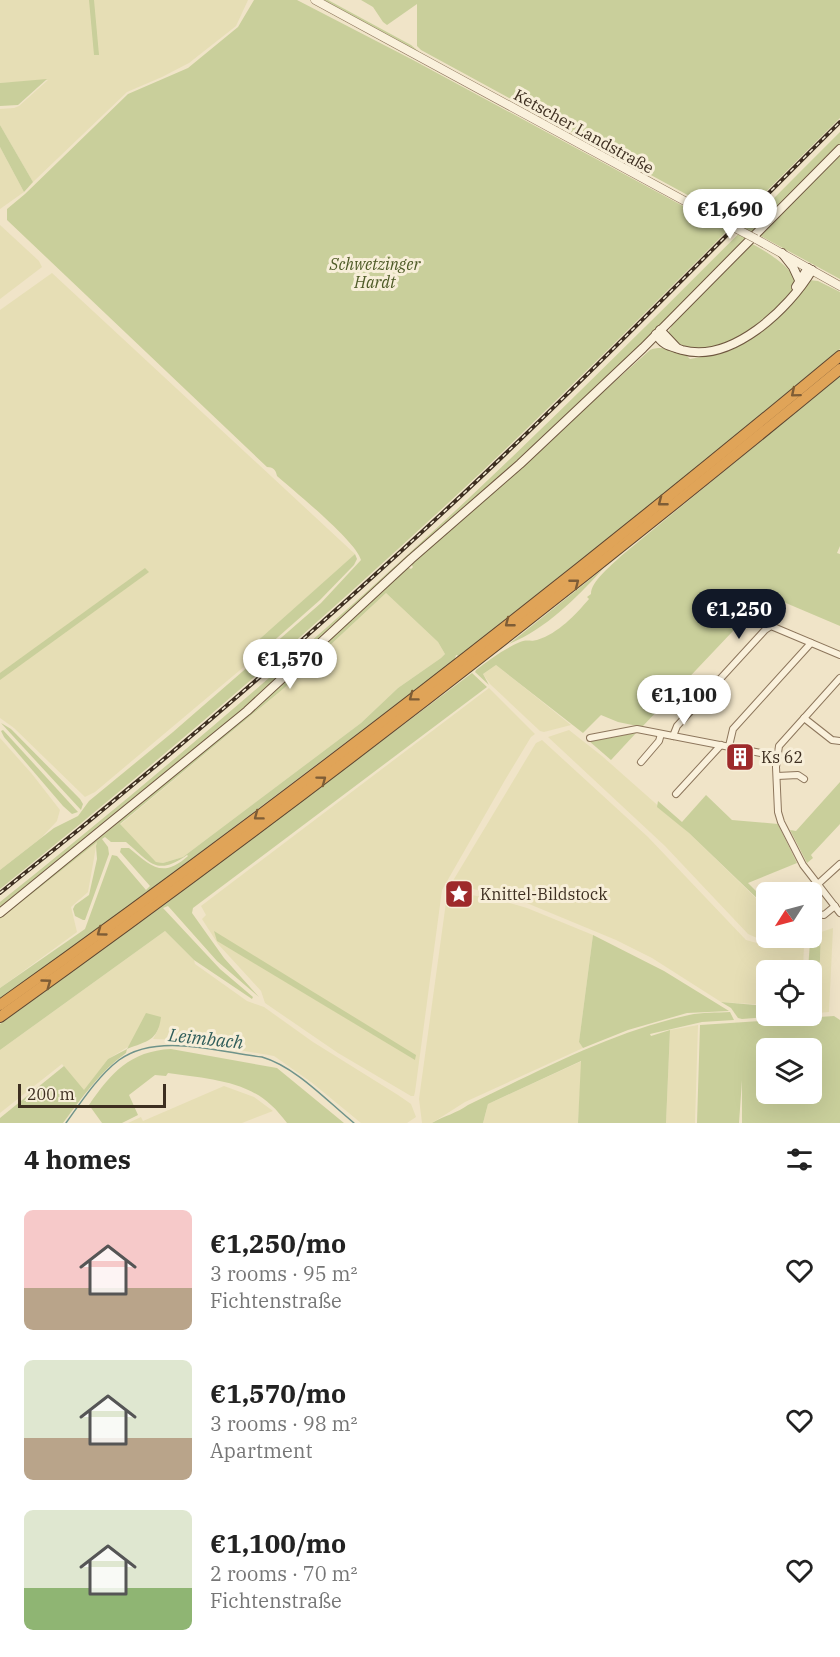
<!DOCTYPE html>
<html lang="en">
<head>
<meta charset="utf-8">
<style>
  :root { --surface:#fff; --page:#f2f2f2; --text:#222; --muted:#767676; --accent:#111827 }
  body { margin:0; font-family:"IBM Plex Serif",serif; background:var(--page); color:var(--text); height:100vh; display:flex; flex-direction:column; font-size:22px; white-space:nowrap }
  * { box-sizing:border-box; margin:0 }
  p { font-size:20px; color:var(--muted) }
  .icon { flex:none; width:33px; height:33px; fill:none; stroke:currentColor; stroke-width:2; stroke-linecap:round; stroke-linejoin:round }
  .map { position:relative; height:1123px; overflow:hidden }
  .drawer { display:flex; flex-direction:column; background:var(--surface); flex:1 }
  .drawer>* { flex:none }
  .needle { width:39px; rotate:234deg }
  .buttons { position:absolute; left:756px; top:882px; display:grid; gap:12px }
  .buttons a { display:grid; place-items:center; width:66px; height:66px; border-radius:9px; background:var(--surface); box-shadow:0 6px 24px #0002; font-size:30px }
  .scale { position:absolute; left:18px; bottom:15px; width:148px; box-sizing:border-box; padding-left:6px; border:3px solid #3d2e20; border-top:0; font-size:16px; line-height:21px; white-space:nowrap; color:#3d2e20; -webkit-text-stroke:4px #f7eed8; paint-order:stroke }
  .price { position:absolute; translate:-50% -51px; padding:0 14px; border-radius:21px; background:#fff; color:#222; font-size:20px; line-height:39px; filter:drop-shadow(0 2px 3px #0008) }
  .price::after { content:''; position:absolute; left:50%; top:36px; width:18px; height:14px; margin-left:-9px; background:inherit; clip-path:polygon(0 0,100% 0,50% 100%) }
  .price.active { background:var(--accent); color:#fff }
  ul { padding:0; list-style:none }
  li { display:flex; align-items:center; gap:18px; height:150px; padding:0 24px }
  li span { display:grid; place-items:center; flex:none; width:168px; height:120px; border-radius:9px; color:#555 }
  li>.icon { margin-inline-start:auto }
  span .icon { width:72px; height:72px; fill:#fffc; stroke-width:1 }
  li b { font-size:26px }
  h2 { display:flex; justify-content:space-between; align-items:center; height:72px; padding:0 24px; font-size:26px }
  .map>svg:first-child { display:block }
  .farmland { fill:#e6deb5 }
  .green { fill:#c9cf9b; fill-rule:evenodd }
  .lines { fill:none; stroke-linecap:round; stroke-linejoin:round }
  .stream { stroke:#6f938a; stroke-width:1.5 }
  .minor-casing { stroke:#8d765c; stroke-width:8 }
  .tertiary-casing { stroke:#8d765c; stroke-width:9 }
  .secondary-casing { stroke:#6f573f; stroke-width:10 }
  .motorway-casing { stroke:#5b4430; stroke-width:12 }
  .minor { stroke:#faf1dc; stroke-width:6 }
  .tertiary { stroke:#faf1dc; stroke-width:8 }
  .secondary { stroke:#faf1dc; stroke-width:8 }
  .motorway { stroke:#e0a458; stroke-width:10 }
  .rail-casing { stroke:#3d2e20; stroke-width:4 }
  .rail { stroke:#f7eed8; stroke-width:1.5; stroke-dasharray:4.5; stroke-linecap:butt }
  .tertiary-bridge-casing { stroke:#8d765c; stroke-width:9; stroke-linecap:butt }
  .tertiary-bridge { stroke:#faf1dc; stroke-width:8 }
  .oneway { stroke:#7e5d36 }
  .labels { text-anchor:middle; stroke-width:6; stroke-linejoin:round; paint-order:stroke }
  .street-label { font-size:16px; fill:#3d2e20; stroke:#f7eed8 }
  .park-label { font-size:16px; font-style:italic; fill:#4d5a26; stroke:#f7eed8 }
  .poi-label { font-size:16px; fill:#3d2e20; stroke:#f7eed8; text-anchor:start }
  .water-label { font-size:18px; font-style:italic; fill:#2f5d5a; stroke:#f7eed8 }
</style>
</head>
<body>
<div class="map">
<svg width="840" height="1123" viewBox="0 0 840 1123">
  <rect width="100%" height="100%" fill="#f0e4c8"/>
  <g class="farmland">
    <polygon points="0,0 248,0 236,26 189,63 162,77 127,92 33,182 0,125 0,109 14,108 19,106 48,80 0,83"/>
    <polygon points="0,147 24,192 0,209"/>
    <polygon points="0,225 39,261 42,267 0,299"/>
    <polygon points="52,273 355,554 246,651 252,660 95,792 85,797 14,728 0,718 0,310"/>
    <polygon points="386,593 438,642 445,654 441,658 398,688 361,723 183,857 163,863 156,862 120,825 283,689"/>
    <polygon points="496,665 571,725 544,732 540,731 490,684 483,674"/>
    <polygon points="489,688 535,734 531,737 505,780 442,890 415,1092 414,1096 411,1096 338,1053 265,1003 261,991 218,944 202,919 206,915 201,906"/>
    <polygon points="569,730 602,756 689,833 766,908 766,937 757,938 748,934 665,846 548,737"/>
    <polygon points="0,738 32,774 60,810 57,821 41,838 0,870"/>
    <polygon points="542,740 648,837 746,940 757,943 797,939 804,945 803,970 766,970 766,1005 721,1002 652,958 616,940 517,899 451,884 536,743"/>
    <polygon points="97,841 88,892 71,907 77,932 0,988 0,919"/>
    <polygon points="447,895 470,902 472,895 506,902 527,908 593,935 579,1042 583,1048 465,1102 432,1123 422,1123 419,1099"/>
    <polygon points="833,928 829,1012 818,1013 821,932"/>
    <polygon points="165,931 194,960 195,964 247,1001 264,1007 313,1042 398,1095 411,1104 416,1117 407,1123 361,1123 311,1082 274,1056 181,1040 153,1039 159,1028 108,1059 84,1091 62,1064 0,1113 0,1050"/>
    <polygon points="698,1025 695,1123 666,1123 670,1030"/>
    <polygon points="582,1061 578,1123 483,1123 488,1104"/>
    <polygon points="224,1086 254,1097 273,1111 242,1123 128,1123 141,1117 143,1121"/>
  </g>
  <g class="green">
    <polygon points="89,0 94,0 99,55 94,55"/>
    <path d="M 254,0 L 297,0 L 413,60 L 720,226 L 728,217 L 421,50 L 417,46 L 417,4 L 387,25 L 383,22 L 373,7 L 361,0 L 840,0 L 840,118 C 714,243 590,371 460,492 C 312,630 158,762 0,889 L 0,870 L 54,828 L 78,816 L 89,801 L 173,732 L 321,603 L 361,560 C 356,541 294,491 277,476 C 276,470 273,467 267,467 L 7,220 L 7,209 L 25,194 L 128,94 L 188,68 L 238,27 Z"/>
    <polygon points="321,0 328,0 411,45 418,51 417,52"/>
    <polygon points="47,79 18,105 0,106 0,83"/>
    <polygon points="0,125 33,182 24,192 0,147"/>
    <path d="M 840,132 L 840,145 L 591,395 L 243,711 L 0,910 L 0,902 C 161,773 318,639 469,498 C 595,379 717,255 840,132 Z"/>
    <polygon points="840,152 840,279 759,235"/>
    <path d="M 750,243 C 761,248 794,268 795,281 C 797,303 728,348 708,349 C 691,351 678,346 668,333 L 674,321 Z"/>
    <path d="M 809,280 L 818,281 L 840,292 L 840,349 L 676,484 L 459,656 L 456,655 L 455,659 L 423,684 L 152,889 L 0,999 L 0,988 L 85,929 L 112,855 L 117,856 L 146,890 L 150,886 L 120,852 L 121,848 L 129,848 C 151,866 162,879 188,856 L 187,855 C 156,877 150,862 126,842 L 111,842 L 105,837 L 102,839 L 108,847 L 109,854 L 85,920 L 83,920 L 75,916 L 73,909 L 75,905 L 89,895 L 97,859 L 96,846 L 97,842 L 0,919 L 0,916 L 108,831 L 408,567 L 411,569 L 413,567 L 411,564 L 650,350 C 661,345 683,350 690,359 L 727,352 L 746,341 ZM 386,593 L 438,642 L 445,654 L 441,658 L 398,688 L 361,723 L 183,857 L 163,863 L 156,862 L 120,824 L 283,689 Z"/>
    <path d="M 840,376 L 840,546 L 837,553 L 840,554 L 840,626 L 767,595 L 642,727 L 618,722 L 601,715 L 583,733 L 496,665 L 483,674 L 489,685 L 475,672 L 476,670 C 490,659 504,649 520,642 C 528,639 530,642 537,640 C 559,633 575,615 589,599 L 587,597 L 591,594 C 591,581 611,566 621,556 Z"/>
    <polygon points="355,554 357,559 354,565 320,600 252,660 246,651"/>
    <polygon points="145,568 149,572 0,680 0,673"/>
    <path d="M 603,569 C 575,599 547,628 509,644 Z"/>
    <polygon points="472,673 487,687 193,908 192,913 224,958 259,997 217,961 168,906 163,908 220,969 253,997 252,999 194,960 165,931 0,1050 0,1024 168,902"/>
    <polygon points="1,723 11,729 80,799 83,804 81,810"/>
    <polygon points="3,730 78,812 72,814 63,806 4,737 1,731"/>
    <polygon points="636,733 611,760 589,741"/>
    <polygon points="840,782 840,824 811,855 813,858 807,863 790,830 796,831"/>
    <polygon points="706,795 732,820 778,824 797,863 748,883 766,901 766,907 689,833 657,807 658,801 682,822"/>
    <polygon points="214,931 416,1055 415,1060 217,941"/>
    <polygon points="821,932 818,1013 813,1013 812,970 808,970 810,942 806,938 812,938 812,935"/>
    <polygon points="593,935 664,971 729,1011 687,1013 628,1030 583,1048 579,1042"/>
    <polygon points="721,1002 766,1006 766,1016 780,1016 742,1019 738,1018 731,1008"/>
    <path d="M 730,1012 L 734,1020 L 702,1022 L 650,1034 L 651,1036 L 670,1030 L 666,1123 L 578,1123 L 581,1061 L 488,1104 L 483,1123 L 432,1123 C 444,1116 457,1113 468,1105 C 539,1071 611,1032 689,1015 C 702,1012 717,1013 730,1012 Z"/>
    <path d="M 146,1013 L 161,1017 C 158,1041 147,1041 127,1049 L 126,1053 C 100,1071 82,1098 63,1123 L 0,1123 L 0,1118 L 64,1066 L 84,1090 L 108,1059 L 127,1049 Z"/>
    <path d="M 834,1016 L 840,1020 L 840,1123 L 742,1123 L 742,1080 L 739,1123 L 697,1123 L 700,1025 ZM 812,1048 L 812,1094 L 766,1094 L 766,1048 Z"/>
    <path d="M 171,1049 L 277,1068 L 344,1123 L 287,1123 C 282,1117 277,1110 271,1105 C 245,1080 202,1078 168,1073 L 166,1076 L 155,1075 L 129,1095 L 138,1115 L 122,1123 L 102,1123 L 89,1105 C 111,1073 130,1051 171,1049 Z"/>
  </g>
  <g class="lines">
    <path class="stream" d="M 66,1123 C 81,1102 98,1076 119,1060 C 157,1032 219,1052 262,1057 C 296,1067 327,1101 354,1123"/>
    <g class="minor-casing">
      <g id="minor">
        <polyline points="840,678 779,746 776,767 778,812 781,822 803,865 840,913"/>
        <polyline points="804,718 832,740 840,741"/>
        <polyline points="673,736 677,726 765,630 771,626 840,655"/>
        <polyline points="590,738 637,729 776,756"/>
        <polyline points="729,746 733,729 811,643"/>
        <polyline points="641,762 659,741 661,734"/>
        <polyline points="777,776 798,775 804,779"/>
        <polyline points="676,794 721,745"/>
        <polyline points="818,884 840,864"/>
        <polyline points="812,910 818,914 824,915 835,906"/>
      </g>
    </g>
    <g class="tertiary-casing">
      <g id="tertiary">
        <polyline points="315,0 716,218"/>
        <polyline points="756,239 840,286"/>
      </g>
    </g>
    <g class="secondary-casing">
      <g id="secondary">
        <polyline points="782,253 793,267 799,280"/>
        <polyline points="796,287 808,268"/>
        <polyline points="660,330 677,348"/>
        <path d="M 656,334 C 663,346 670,346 682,350 C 731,364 789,309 812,270"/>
        <polyline points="0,913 247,711 411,559 520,464 643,348 840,149"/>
      </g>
    </g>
    <g class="motorway-casing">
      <g id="motorway">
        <path d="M 0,1005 C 288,800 568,582 840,356"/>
        <path d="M 0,1017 C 288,811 567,594 840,369"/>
      </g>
    </g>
    <use href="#minor" class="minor"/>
    <use href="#tertiary" class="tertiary"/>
    <use href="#secondary" class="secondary"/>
    <use href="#motorway" class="motorway"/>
    <g class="rail-casing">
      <path id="rail" d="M 0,893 C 160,766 315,632 464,493 C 593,372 715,246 840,122"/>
    </g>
    <use href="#rail" class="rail"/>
    <g class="tertiary-bridge-casing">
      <polyline id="tertiary-bridge" points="716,218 756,239"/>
    </g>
    <use href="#tertiary-bridge" class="tertiary-bridge"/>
  </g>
  <defs><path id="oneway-chevron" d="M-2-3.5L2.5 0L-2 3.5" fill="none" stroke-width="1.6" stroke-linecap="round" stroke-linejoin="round" transform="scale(1.5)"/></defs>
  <g class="oneway">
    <use href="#oneway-chevron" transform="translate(795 393) rotate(140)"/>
    <use href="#oneway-chevron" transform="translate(662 502) rotate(142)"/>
    <use href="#oneway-chevron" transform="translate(575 583) rotate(-38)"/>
    <use href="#oneway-chevron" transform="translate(509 623) rotate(142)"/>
    <use href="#oneway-chevron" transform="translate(413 697) rotate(143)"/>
    <use href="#oneway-chevron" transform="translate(322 780) rotate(-37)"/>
    <use href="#oneway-chevron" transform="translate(258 816) rotate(143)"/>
    <use href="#oneway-chevron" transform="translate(101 932) rotate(144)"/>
    <use href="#oneway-chevron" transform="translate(47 983) rotate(-36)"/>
  </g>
  <defs>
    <g id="building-square" transform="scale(1.5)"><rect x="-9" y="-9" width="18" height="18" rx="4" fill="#9e2a2b" stroke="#f7eed8"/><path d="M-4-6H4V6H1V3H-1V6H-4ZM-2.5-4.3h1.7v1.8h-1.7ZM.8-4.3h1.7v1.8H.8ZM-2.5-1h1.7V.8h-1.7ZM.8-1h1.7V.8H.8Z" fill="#fff"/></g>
    <g id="sight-square" transform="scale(1.5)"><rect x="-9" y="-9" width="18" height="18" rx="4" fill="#9e2a2b" stroke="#f7eed8"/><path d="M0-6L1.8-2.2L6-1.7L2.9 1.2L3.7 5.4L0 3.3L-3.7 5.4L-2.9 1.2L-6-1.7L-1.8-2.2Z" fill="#fff"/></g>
  </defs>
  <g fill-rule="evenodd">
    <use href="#building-square" x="740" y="757"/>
    <use href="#sight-square" x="459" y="894"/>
  </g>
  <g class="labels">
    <g class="street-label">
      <text transform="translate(584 131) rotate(29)" y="6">Ketscher Landstraße</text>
    </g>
    <g class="park-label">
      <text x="375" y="270">Schwetzinger<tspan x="375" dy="18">Hardt</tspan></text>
    </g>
    <g class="poi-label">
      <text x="761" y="763">Ks 62</text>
      <text x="480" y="900">Knittel-Bildstock</text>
    </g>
    <g class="water-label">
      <text transform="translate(206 1039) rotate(6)" y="6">Leimbach</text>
    </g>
  </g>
</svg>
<div class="buttons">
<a><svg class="needle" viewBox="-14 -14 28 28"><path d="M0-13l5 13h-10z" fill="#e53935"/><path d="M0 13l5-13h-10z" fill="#767676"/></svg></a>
<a><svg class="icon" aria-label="locate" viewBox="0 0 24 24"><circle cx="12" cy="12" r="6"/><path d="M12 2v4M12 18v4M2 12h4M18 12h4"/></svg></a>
<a><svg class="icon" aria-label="layers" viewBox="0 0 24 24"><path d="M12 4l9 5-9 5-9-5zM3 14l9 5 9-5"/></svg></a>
</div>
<div class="scale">200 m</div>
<b class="price" style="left:730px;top:240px">€1,690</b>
<b class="price active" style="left:739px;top:640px">€1,250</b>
<b class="price" style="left:290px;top:690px">€1,570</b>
<b class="price" style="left:684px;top:726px">€1,100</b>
</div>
<section class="drawer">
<h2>4 homes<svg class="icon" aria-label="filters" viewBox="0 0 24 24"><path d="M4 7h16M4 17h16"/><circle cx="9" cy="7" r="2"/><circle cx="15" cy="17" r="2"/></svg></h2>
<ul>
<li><span style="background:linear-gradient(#f6c9c9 65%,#b9a48a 0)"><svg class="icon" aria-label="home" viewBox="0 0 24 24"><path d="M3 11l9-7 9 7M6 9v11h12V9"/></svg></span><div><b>€1,250/mo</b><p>3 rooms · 95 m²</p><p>Fichtenstraße</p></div><svg class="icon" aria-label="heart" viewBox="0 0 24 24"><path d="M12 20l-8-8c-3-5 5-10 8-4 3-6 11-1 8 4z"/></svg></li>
<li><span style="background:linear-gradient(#dfe7d0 65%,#b9a48a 0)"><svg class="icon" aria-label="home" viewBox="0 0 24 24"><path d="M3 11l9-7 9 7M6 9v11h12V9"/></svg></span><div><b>€1,570/mo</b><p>3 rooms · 98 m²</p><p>Apartment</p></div><svg class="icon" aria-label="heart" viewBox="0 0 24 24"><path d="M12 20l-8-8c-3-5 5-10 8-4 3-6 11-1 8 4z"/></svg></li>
<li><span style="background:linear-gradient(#dfe7d0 65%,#8fb573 0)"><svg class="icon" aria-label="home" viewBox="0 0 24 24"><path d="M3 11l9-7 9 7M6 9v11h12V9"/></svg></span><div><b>€1,100/mo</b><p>2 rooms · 70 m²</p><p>Fichtenstraße</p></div><svg class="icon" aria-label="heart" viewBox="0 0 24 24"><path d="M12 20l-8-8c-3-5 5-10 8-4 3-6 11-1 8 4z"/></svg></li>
</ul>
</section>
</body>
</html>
